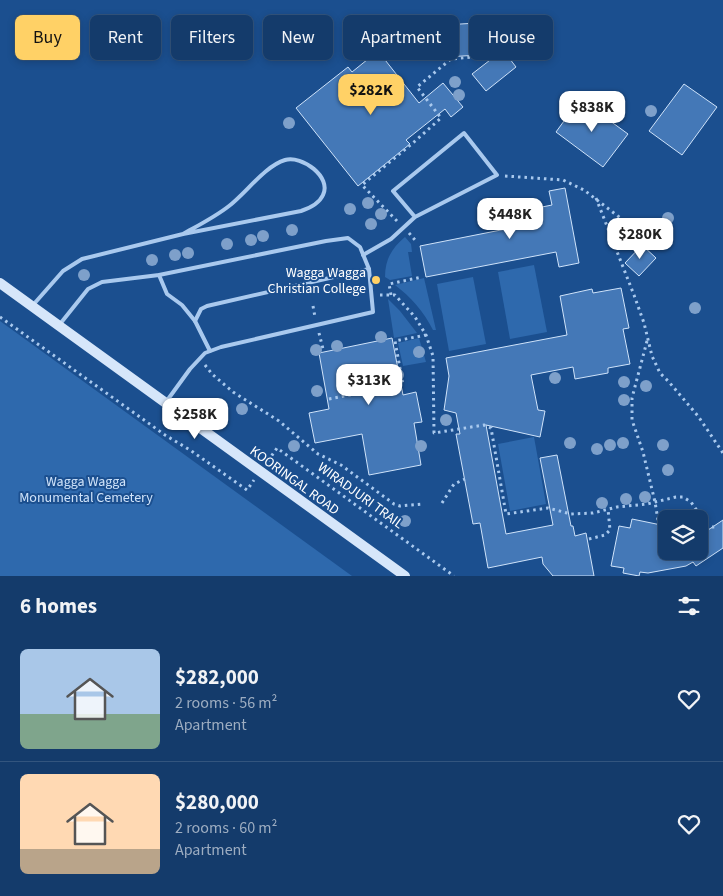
<!DOCTYPE html>
<html lang="en">
<head>
<meta charset="utf-8">
<style>
  :root { --surface:#143b6b; --page:#214673; --text:#f1f3f6; --muted:#9dadc1; --line:#33557e; --accent:#ffd166 }
  body { margin:0; font-family:"Source Sans 3",sans-serif; background:var(--page); color:var(--text); height:100vh; display:flex; flex-direction:column; font-size:19px; white-space:nowrap }
  * { box-sizing:border-box; margin:0 }
  p { font-size:16px; color:var(--muted) }
  .icon { flex:none; width:28px; height:28px; fill:none; stroke:currentColor; stroke-width:2; stroke-linecap:round; stroke-linejoin:round }
  .map { position:relative; height:576px; overflow:hidden }
  .sheet { display:flex; flex-direction:column; background:var(--surface); flex:1 }
  .sheet>* { flex:none }
  .hud { position:absolute; left:15px; top:15px; width:694px; height:45px; display:flex; gap:10px }
  .tools { position:absolute; left:658px; top:510px; display:grid; gap:10px }
  .tools a { display:grid; place-items:center; width:50px; height:50px; border-radius:8px; background:var(--surface); box-shadow:0 2px 8px #0003,0 0 0 1px var(--line); font-size:25px }
  .price { position:absolute; translate:-50% -42px; padding:0 11px; border-radius:10px; background:#fff; color:#222; font-size:16px; line-height:32px; filter:drop-shadow(0 1px 2px #0008) }
  .price::after { content:''; position:absolute; left:50%; top:30px; width:15px; height:11px; margin-left:-8px; background:inherit; clip-path:polygon(0 0,100% 0,50% 100%) }
  .price.active { background:var(--accent); color:#111 }
  ul { padding:0; list-style:none }
  li { display:flex; align-items:center; gap:15px; height:125px; padding:0 20px }
  li+li { border-top:1px solid var(--line) }
  li span { display:grid; place-items:center; flex:none; width:140px; height:100px; border-radius:8px; color:#555 }
  li>.icon { margin-inline-start:auto }
  span .icon { width:60px; height:60px; fill:#fffc; stroke-width:1 }
  li b { font-size:21px }
  h2 { display:flex; justify-content:space-between; align-items:center; height:60px; padding:0 20px; font-size:21px }
  .pill { padding:0 18px; border-radius:8px; background:var(--surface); box-shadow:0 2px 8px #0003,0 0 0 1px var(--line); font-size:18px; line-height:45px }
  .pill.active { background:var(--accent); color:#111 }
  .map>svg:first-child { display:block }
  .green { fill:#2e69ad }
  .building { fill:#4478b7; stroke:#cfe3fa }
  .lines { fill:none; stroke-linecap:round; stroke-linejoin:round }
  .path { stroke:#a9c9ee; stroke-width:3; stroke-dasharray:2.5 4; stroke-linecap:butt }
  .lane { stroke:#a9c9ee; stroke-width:4 }
  .secondary { stroke:#d6e6fa; stroke-width:10 }
  .tree { fill:#7ea0ca }
  .poi-dot { fill:#ffd166; stroke:#1b4f8f; stroke-width:2 }
  .labels { text-anchor:middle; stroke-width:4; stroke-linejoin:round; paint-order:stroke }
  .poi-label { font-size:14px; fill:#fff; stroke:#1b4f8f; text-anchor:end }
  .street-label { font-size:14px; fill:#fff; stroke:#1b4f8f }
  .park-label { font-size:14px; fill:#cfe3fa; stroke:#1b4f8f }
</style>
</head>
<body>
<div class="map">
<svg width="723" height="576" viewBox="0 0 723 576">
  <rect width="100%" height="100%" fill="#1b4f8f"/>
  <g class="green">
    <path d="M 405,237 L 411,244 L 412,252 L 408,252 L 412,276 L 390,280 L 385,277 C 385,259 392,248 405,237 Z"/>
    <polygon points="534,265 547,332 510,339 498,272"/>
    <polygon points="473,277 486,344 449,351 437,284"/>
    <path d="M 424,278 L 436,330 L 433,330 C 424,312 411,297 395,285 Z"/>
    <polygon points="388,299 400,311 417,333 394,338"/>
    <polygon points="0,321 352,576 0,576"/>
    <polygon points="419,338 426,362 403,366 398,343"/>
    <polygon points="534,437 546,504 510,511 498,444"/>
  </g>
  <g class="building">
    <polygon points="477,23 479,55 446,57 444,25"/>
    <polygon points="503,50 516,67 486,91 472,74"/>
    <polygon points="378,51 419,103 443,83 463,107 451,117 445,109 406,140 410,144 358,186 296,108 348,67 352,72"/>
    <polygon points="684,84 717,107 682,155 649,131"/>
    <polygon points="580,99 628,134 603,167 556,132"/>
    <polygon points="565,188 579,263 559,267 556,252 426,277 420,246 506,229 501,208 526,204 527,210 552,205 549,191"/>
    <polygon points="642,245 656,258 639,276 625,263"/>
    <polygon points="621,288 629,328 623,329 630,364 608,368 608,373 575,379 573,367 531,375 538,410 545,411 540,437 486,425 506,534 553,525 540,458 557,455 571,526 573,526 575,536 586,533 594,576 553,576 543,564 542,557 488,568 480,523 473,524 456,434 460,434 456,413 444,410 449,376 446,358 567,335 560,296 592,289 593,293"/>
    <polygon points="392,338 403,395 416,392 422,422 414,423 421,465 369,475 362,434 315,443 309,413 329,409 319,353"/>
    <polygon points="632,519 666,526 666,551 699,551 699,536 723,520 723,548 696,566 693,562 686,566 648,573 640,572 639,576 623,573 624,568 611,566 619,526 630,528"/>
  </g>
  <g class="lines">
    <g class="path">
      <polyline points="505,176 563,180 584,190 662,250"/>
      <polyline points="596,198 634,295 644,323 652,356 660,373 669,382 698,416 723,453"/>
      <polyline points="397,221 362,185 414,142 441,118 417,87 451,59 484,56 488,61"/>
      <polyline points="409,233 415,240"/>
      <polyline points="380,295 395,295 415,317 426,335 433,356 434,433 484,425 491,428 506,514 548,508 571,514 593,513 617,507 647,504 676,497 683,497 691,502 706,524 712,527 717,527"/>
      <polyline points="391,295 389,284 422,277"/>
      <polyline points="313,306 315,317"/>
      <polyline points="0,317 165,435 190,450 247,490 254,480"/>
      <polyline points="319,333 323,349"/>
      <polyline points="647,341 632,398 632,420 643,452 655,502 660,532"/>
      <polyline points="205,365 212,374 233,392 279,421 318,454 341,465 394,504 400,506 422,504"/>
      <polyline points="329,399 403,385 395,341 426,335"/>
      <polyline points="268,461 277,448 454,576"/>
      <polyline points="442,503 454,484 465,479"/>
      <polyline points="589,539 605,535 610,530 608,509"/>
    </g>
    <g class="lane">
      <polyline points="363,255 391,239 415,217 393,191 464,133 497,175 415,217"/>
      <polyline points="159,275 167,294 182,305 195,321 210,351"/>
      <path d="M 33,305 L 63,271 L 82,259 L 183,234 L 301,211 C 310,208 319,204 323,195 C 332,177 302,155 285,160 C 265,166 246,193 229,206 C 215,217 199,225 183,234"/>
      <polyline points="195,321 201,309 207,306 369,269"/>
      <polyline points="60,324 88,289 102,282 159,275 326,241 348,238 360,247 369,269 373,312 221,347 205,353 190,369 166,402"/>
    </g>
    <polyline class="secondary" points="0,283 405,576"/>
  </g>
  <g class="tree">
    <circle cx="455" cy="82" r="6"/>
    <circle cx="459" cy="95" r="6"/>
    <circle cx="614" cy="101" r="6"/>
    <circle cx="651" cy="111" r="6"/>
    <circle cx="289" cy="123" r="6"/>
    <circle cx="368" cy="203" r="6"/>
    <circle cx="350" cy="209" r="6"/>
    <circle cx="381" cy="214" r="6"/>
    <circle cx="668" cy="218" r="6"/>
    <circle cx="371" cy="224" r="6"/>
    <circle cx="292" cy="230" r="6"/>
    <circle cx="263" cy="236" r="6"/>
    <circle cx="251" cy="240" r="6"/>
    <circle cx="227" cy="244" r="6"/>
    <circle cx="188" cy="253" r="6"/>
    <circle cx="175" cy="255" r="6"/>
    <circle cx="152" cy="260" r="6"/>
    <circle cx="84" cy="275" r="6"/>
    <circle cx="695" cy="308" r="6"/>
    <circle cx="381" cy="337" r="6"/>
    <circle cx="337" cy="346" r="6"/>
    <circle cx="316" cy="350" r="6"/>
    <circle cx="419" cy="352" r="6"/>
    <circle cx="398" cy="375" r="6"/>
    <circle cx="555" cy="378" r="6"/>
    <circle cx="370" cy="381" r="6"/>
    <circle cx="624" cy="382" r="6"/>
    <circle cx="345" cy="386" r="6"/>
    <circle cx="646" cy="386" r="6"/>
    <circle cx="317" cy="391" r="6"/>
    <circle cx="624" cy="400" r="6"/>
    <circle cx="242" cy="409" r="6"/>
    <circle cx="446" cy="420" r="6"/>
    <circle cx="570" cy="443" r="6"/>
    <circle cx="623" cy="443" r="6"/>
    <circle cx="610" cy="445" r="6"/>
    <circle cx="663" cy="445" r="6"/>
    <circle cx="294" cy="446" r="6"/>
    <circle cx="421" cy="446" r="6"/>
    <circle cx="597" cy="449" r="6"/>
    <circle cx="668" cy="470" r="6"/>
    <circle cx="645" cy="497" r="6"/>
    <circle cx="626" cy="499" r="6"/>
    <circle cx="602" cy="503" r="6"/>
    <circle cx="405" cy="521" r="6"/>
  </g>
  <circle class="poi-dot" cx="376" cy="280" r="5"/>
  <g class="labels">
    <g class="poi-label">
      <text x="366" y="277">Wagga Wagga<tspan x="366" dy="16">Christian College</tspan></text>
    </g>
    <g class="street-label">
      <text transform="translate(295 480) rotate(36)" y="5">KOORINGAL ROAD</text>
      <text transform="translate(361 495) rotate(36)" y="5">WIRADJURI TRAIL</text>
    </g>
    <g class="park-label">
      <text x="86" y="486">Wagga Wagga<tspan x="86" dy="16">Monumental Cemetery</tspan></text>
    </g>
  </g>
</svg>
<div class="tools">
<a><svg class="icon" aria-label="layers" viewBox="0 0 24 24"><path d="M12 4l9 5-9 5-9-5zM3 14l9 5 9-5"/></svg></a>
</div>
<b class="price active" style="left:371px;top:116px">$282K</b>
<b class="price" style="left:592px;top:133px">$838K</b>
<b class="price" style="left:510px;top:240px">$448K</b>
<b class="price" style="left:640px;top:260px">$280K</b>
<b class="price" style="left:369px;top:406px">$313K</b>
<b class="price" style="left:195px;top:440px">$258K</b>
<div class="hud">
<a class="pill active">Buy</a>
<a class="pill">Rent</a>
<a class="pill">Filters</a>
<a class="pill">New</a>
<a class="pill">Apartment</a>
<a class="pill">House</a>
</div>
</div>
<section class="sheet">
<h2>6 homes<svg class="icon" aria-label="filters" viewBox="0 0 24 24"><path d="M4 7h16M4 17h16"/><circle cx="9" cy="7" r="2"/><circle cx="15" cy="17" r="2"/></svg></h2>
<ul>
<li><span style="background:linear-gradient(#a9c7e8 65%,#7fa58c 0)"><svg class="icon" aria-label="home" viewBox="0 0 24 24"><path d="M3 11l9-7 9 7M6 9v11h12V9"/></svg></span><div><b>$282,000</b><p>2 rooms · 56 m²</p><p>Apartment</p></div><svg class="icon" aria-label="heart" viewBox="0 0 24 24"><path d="M12 20l-8-8c-3-5 5-10 8-4 3-6 11-1 8 4z"/></svg></li>
<li><span style="background:linear-gradient(#ffd9b3 75%,#b9a48a 0)"><svg class="icon" aria-label="home" viewBox="0 0 24 24"><path d="M3 11l9-7 9 7M6 9v11h12V9"/></svg></span><div><b>$280,000</b><p>2 rooms · 60 m²</p><p>Apartment</p></div><svg class="icon" aria-label="heart" viewBox="0 0 24 24"><path d="M12 20l-8-8c-3-5 5-10 8-4 3-6 11-1 8 4z"/></svg></li>
</ul>
</section>
</body>
</html>
